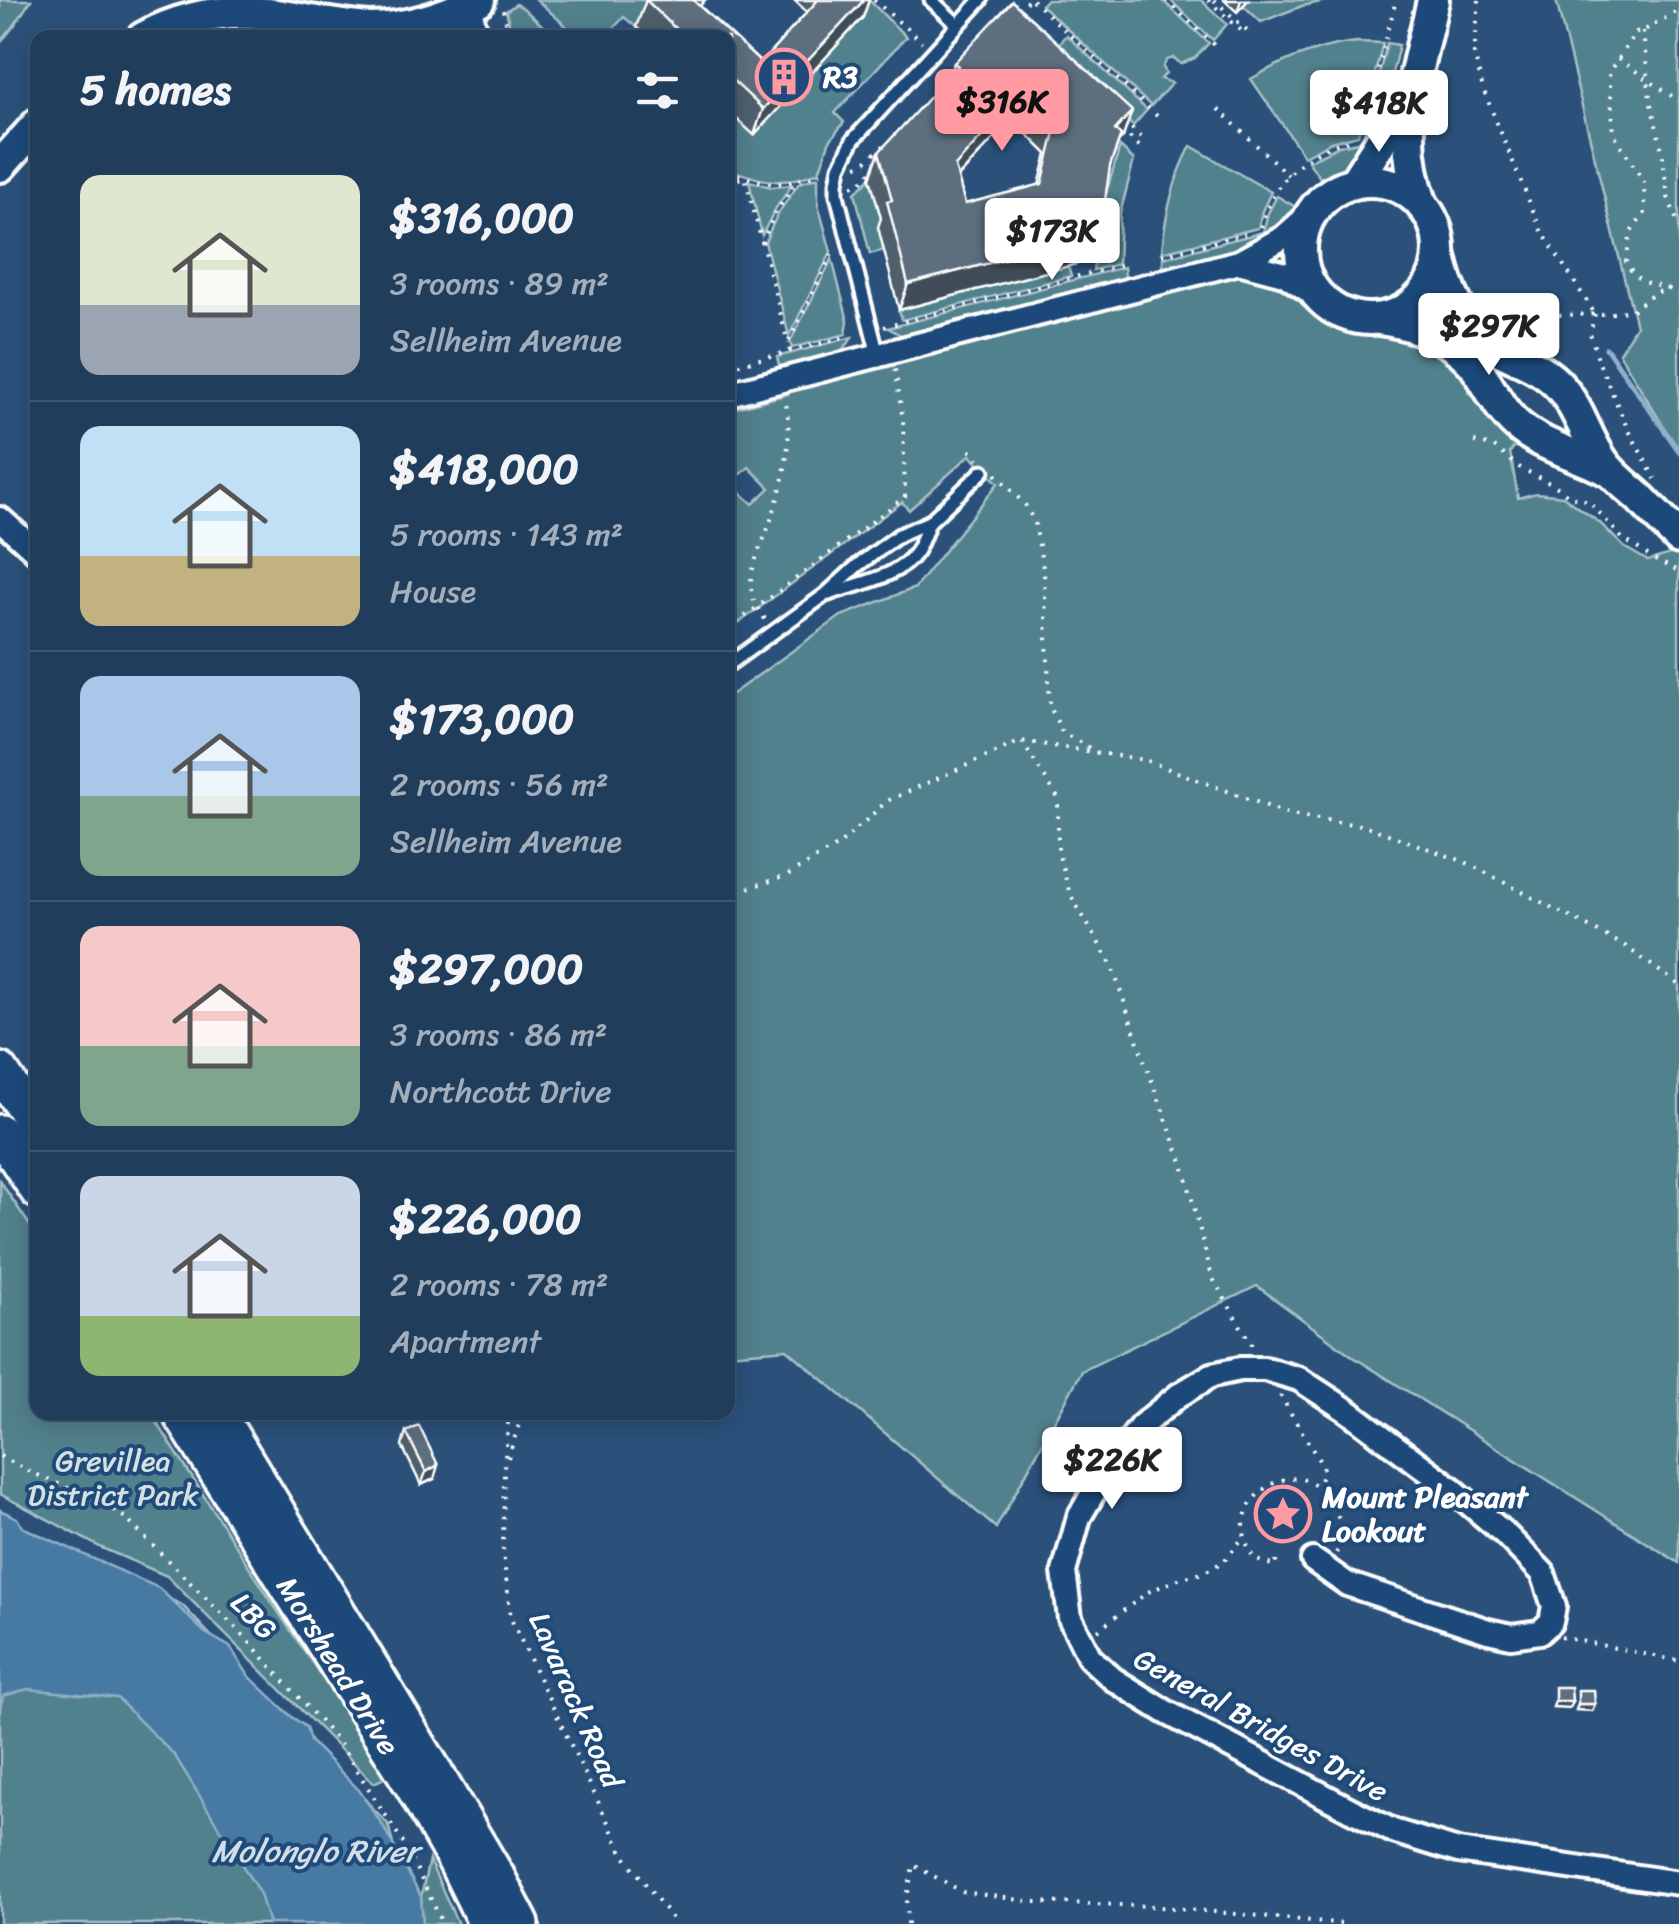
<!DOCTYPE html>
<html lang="en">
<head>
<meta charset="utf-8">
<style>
  :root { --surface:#203d5c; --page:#2d4865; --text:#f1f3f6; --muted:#a2aebb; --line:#3d5672; --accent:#ff9aa2 }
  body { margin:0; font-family:Sriracha,sans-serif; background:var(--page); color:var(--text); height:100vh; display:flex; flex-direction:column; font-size:38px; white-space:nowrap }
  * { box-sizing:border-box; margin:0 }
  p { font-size:32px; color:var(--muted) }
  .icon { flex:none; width:55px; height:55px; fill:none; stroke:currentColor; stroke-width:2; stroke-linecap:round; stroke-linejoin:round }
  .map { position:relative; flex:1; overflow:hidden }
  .details { position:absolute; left:30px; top:30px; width:705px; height:1390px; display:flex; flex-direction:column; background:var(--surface); border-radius:20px; box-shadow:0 5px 25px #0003,0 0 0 2px var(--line) }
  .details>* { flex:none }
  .price { position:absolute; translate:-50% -85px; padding:0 22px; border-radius:10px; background:#fff; color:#222; font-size:32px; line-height:65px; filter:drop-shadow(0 2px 5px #0008) }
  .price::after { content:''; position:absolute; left:50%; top:60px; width:30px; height:22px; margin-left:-15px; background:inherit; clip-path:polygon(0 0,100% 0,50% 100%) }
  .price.current { background:var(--accent); color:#111 }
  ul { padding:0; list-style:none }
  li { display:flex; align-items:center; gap:30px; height:250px; padding:0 50px }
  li+li { border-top:2px solid var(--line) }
  li span { display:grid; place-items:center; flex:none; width:280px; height:200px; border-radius:20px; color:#555 }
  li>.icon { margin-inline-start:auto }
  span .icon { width:120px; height:120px; fill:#fffc; stroke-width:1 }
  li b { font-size:42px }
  h2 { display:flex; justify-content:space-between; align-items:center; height:120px; padding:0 50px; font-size:42px }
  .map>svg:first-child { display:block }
  .green { fill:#51818c; stroke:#a8c0c6; stroke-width:2.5 }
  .water { fill:#467aa3; stroke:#90afc8; stroke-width:2.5 }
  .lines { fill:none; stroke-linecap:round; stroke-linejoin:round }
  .stream { stroke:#90afc8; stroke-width:5 }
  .lane-casing { stroke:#fff; stroke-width:19 }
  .street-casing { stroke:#fff; stroke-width:30 }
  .secondary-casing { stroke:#fff; stroke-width:38 }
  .primary-casing { stroke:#fff; stroke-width:42 }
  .path { stroke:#fff; stroke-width:4; stroke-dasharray:2.5 8; stroke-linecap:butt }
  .lane { stroke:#1f4a7a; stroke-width:11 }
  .street { stroke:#1f4a7a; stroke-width:22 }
  .secondary { stroke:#1f4a7a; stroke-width:30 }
  .primary { stroke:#1f4a7a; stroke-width:35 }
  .wall { fill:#505f6c; stroke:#fff; stroke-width:2.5; fill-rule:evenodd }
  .shaded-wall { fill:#414d58; stroke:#fff; stroke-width:2.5 }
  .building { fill:#5d6e7e; stroke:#fff; stroke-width:2.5; fill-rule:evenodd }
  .labels { text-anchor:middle; stroke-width:8; stroke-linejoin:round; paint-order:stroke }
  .poi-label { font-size:30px; font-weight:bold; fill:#fff; stroke:#1f4a7a; text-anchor:start }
  .park-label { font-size:30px; fill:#d4e0e2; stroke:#1f4a7a }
  .street-label { font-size:30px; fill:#fff; stroke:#1f4a7a }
  .water-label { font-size:32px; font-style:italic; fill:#d1dee8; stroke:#1f4a7a }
</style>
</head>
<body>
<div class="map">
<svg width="1679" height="1924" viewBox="0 0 1679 1924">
  <rect width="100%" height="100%" fill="#2b517b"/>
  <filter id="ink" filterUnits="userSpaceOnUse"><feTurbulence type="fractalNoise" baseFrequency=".01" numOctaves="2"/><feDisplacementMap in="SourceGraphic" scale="20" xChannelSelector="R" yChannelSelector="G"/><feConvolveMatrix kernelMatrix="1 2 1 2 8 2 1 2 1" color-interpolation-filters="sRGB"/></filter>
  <g filter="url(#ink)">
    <g class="green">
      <polygon points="0,0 31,0 14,26 0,43"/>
      <polygon points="537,0 660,0 636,27 624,17 611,31 618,38 578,37"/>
      <path d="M 848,0 L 869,0 L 906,37 L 835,113 L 844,122 L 829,142 L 819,172 C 778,187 767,182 728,169 L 728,132 L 738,121 L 754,134 L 864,16 Z"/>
      <polygon points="1046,0 1162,0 1209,43 1195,58 1181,64 1174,58 1167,60 1163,67 1166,73 1161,79 1172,83 1151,106 1041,5"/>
      <polygon points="1170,0 1201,0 1227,24 1213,40"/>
      <polygon points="1248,0 1330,0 1302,6 1261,22 1243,5"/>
      <polygon points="1556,0 1679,0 1679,452 1619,353 1636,326"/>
      <polygon points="516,4 523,8 555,37 513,37 506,11"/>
      <polygon points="1066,35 1147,110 1133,126 1052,51"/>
      <path d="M 1357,42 L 1383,43 L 1358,135 L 1331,142 L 1304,156 L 1251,79 C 1285,59 1318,46 1357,42 Z"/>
      <polygon points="1387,43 1399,45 1376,138 1353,166 1323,182 1308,161 1339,146 1362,141"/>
      <path d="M 1191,146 L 1271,192 L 1262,211 L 1258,228 L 1162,252 C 1165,213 1173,180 1191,146 Z"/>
      <polygon points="1120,147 1134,160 1120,214 1118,264 1093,270 1101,210"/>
      <polygon points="818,177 818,204 831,252 789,336 765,242 777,215 799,183"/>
      <polygon points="870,178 883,226 884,250 870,254 855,193"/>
      <polygon points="749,181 771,187 792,185 776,208 762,235"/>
      <polygon points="1277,196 1299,209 1291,222 1262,243 1163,270 1163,258 1263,232 1268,213"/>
      <polygon points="832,259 848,321 846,334 792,348 790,342"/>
      <polygon points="1068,266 1071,276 902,320 899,310"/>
      <polygon points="1124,267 1125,279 915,335 901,335 888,328"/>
      <path d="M 1254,271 C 1268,278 1285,283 1297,292 C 1303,297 1307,305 1312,310 C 1335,333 1370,341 1400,330 L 1468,368 L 1469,393 L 1483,393 L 1485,412 L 1518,443 L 1510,452 L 1518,498 L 1536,493 L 1563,496 L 1601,524 L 1624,547 L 1648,561 L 1679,551 L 1679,1563 L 1355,1358 L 1257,1286 L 1082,1371 L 996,1528 L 787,1349 L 728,1354 L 728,697 L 841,616 L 915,588 L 998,483 L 970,455 L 909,510 L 902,502 L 728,631 L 728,481 L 753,504 L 770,488 L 749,467 L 741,474 L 728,463 L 728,410 L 788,394 L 787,390 L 1244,272 Z"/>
      <path d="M 852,337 C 842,361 804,363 780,369 L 777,357 Z"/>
      <polygon points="0,1181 37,1236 38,1412 151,1413 275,1607 388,1776 374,1783 167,1576 102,1548 0,1494"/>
      <polygon points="0,1518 182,1605 388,1824 413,1924 0,1924"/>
      <polygon points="429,1860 458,1924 423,1924 421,1897"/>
    </g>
    <polygon class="water" points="0,1510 17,1518 22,1527 159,1588 204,1632 230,1647 249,1676 292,1717 306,1727 310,1741 359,1790 382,1824 421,1897 423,1924 269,1924 260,1894 175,1756 117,1698 28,1689 3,1696 0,1709"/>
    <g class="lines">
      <polyline class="stream" points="1606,348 1679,451"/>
      <g class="lane-casing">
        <g id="lane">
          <polyline points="931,0 958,25"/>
          <polyline points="878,355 837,195 837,183 840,167 853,140 981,0"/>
          <path d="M 829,594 C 856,584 899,578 916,552 C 922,543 925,532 929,522"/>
          <polyline points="728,665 825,595 858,565 899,535 929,522 983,471"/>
        </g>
      </g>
      <g class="street-casing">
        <g id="street">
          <polyline points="469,5 477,38"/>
          <polyline points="449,14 455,38"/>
          <polyline points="1239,262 1284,274 1321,299"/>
          <polyline points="728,394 1239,262 1284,237 1312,212"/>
          <polyline points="0,519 38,553"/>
          <polyline points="1313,1560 1347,1584 1488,1631 1511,1636 1540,1632 1551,1622 1554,1606 1543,1573 1505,1534 1451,1488 1348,1411 1299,1379 1265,1369 1240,1369 1212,1375 1179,1395 1141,1426 1105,1473 1079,1517 1064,1572 1070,1618 1090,1658 1113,1679 1166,1712 1349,1809 1393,1831 1458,1851 1679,1883"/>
        </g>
      </g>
      <g class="secondary-casing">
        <g id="secondary">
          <path d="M 143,38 C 173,21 212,11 247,12 C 272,13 298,19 323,23 C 338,25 354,28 369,29 C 408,29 444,16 479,0"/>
          <polyline points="0,166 38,124"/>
          <circle cx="1370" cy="250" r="69"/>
          <polyline points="1355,182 1407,100"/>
          <path d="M 1422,205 C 1394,130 1417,74 1433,0"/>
          <path d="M 1439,252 C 1446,288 1463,330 1496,348 C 1520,361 1543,367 1561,388 C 1580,410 1586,438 1603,462 C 1613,476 1628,487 1641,499 C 1654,512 1666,525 1679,538"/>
          <path d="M 1379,319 C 1416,324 1459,339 1480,373 C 1493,393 1502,414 1522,429 C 1547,448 1580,455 1607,470"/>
        </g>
      </g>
      <g class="primary-casing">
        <g id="primary">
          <polyline points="0,1071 38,1128"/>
          <polyline points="0,1133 38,1190"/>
          <polyline points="180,1412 414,1787 456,1861 487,1924"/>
          <polyline points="216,1412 433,1770 496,1876 521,1924"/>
        </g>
      </g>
      <g class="path">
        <polyline points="874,0 922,42"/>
        <polyline points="1032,0 1157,116"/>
        <polyline points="1166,0 1218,48"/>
        <polyline points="1208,0 1244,33"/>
        <polyline points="1214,0 1248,31"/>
        <polyline points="1479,0 1474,54 1483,89 1541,230 1595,314"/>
        <polyline points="503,10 510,38"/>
        <polyline points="1018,10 1028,0"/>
        <polyline points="1643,31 1650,100 1662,150 1668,197 1679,226"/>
        <polyline points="1618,59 1679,101"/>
        <polyline points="1218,109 1288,175"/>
        <polyline points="1365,120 1396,0"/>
        <polyline points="1124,121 1145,141"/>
        <polyline points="1122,130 1142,149"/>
        <path d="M 857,166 C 871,162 876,146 890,144"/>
        <path d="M 728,171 C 767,185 780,189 821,173"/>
        <polyline points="728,182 745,177 788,343"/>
        <polyline points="852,186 861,182 875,168"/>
        <path d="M 1261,227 C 1273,180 1307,149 1354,139"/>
        <polyline points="762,243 775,213 796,182"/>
        <polyline points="1162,255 1245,234"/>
        <polyline points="1668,289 1643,282 1633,274 1626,262 1631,232 1645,213 1644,182 1614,134 1609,72 1636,32 1643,31 1679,10"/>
        <polyline points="1595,314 1590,333 1600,365 1626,425 1655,479"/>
        <polyline points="1496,316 1606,314 1632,310 1655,293 1668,289 1679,292"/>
        <polyline points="884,327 1121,265"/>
        <polyline points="790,351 788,343 833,252"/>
        <polyline points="728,367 850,336"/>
        <polyline points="1474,442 1493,446 1519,467 1559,488 1570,497 1589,501 1622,538 1655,560 1679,571"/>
        <polyline points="970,450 978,459"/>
        <polyline points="996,474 1026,506 1035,524 1044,573 1050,707 1062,732 1093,750"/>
        <path d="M 765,619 C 757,608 751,599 751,584 C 751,566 761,547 767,531 C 782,490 795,443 785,399"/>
        <polyline points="728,629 905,497 903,420 895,369"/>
        <polyline points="1022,742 1058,798 1058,852 1070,894 1112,966 1144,1060 1183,1164 1212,1277 1253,1347"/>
        <polyline points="728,894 787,876 841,843 887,801 1021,741 1145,760 1291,815 1366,826 1465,862 1625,946 1679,985"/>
        <polyline points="1280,1395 1323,1467 1319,1488"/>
        <polyline points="509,1412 504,1468 503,1553 511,1619 623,1854 676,1924"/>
        <path d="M 0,1456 C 40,1480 86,1491 124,1517 L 245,1637 L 340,1744 L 406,1847 L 443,1924"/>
        <polyline points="508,1458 523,1412"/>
        <path d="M 1276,1561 L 1276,1566 C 1270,1564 1259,1562 1254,1558 C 1252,1556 1248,1547 1247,1544 C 1229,1497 1292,1458 1321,1490 C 1332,1503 1340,1522 1349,1537 L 1335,1554"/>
        <polyline points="1098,1630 1148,1592 1181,1578 1203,1573 1224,1561 1243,1538"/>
        <polyline points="1561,1637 1679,1661"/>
        <polyline points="908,1924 907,1898 913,1865 963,1892 1034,1902 1151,1906 1346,1924"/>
      </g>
      <use href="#lane" class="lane"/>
      <use href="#street" class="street"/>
      <use href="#secondary" class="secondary"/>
      <use href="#primary" class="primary"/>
    </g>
    <g class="wall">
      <polygon points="646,0 705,0 700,6 761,63 807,12 794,0 869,0 863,17 754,135 728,111 728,38 648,38 636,27"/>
      <polygon points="1224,0 1248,0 1237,12"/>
      <path d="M 954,63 L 1123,137 L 1119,141 L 1110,166 L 1092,260 L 899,310 L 878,227 L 881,218 L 870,178 L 879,152 L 950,75 ZM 1016,123 L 1047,154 L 1039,185 L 965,204 L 958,178 L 996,136 L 1000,140 Z"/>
      <polygon points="406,1432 434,1479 421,1485 402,1446"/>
    </g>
    <g class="shaded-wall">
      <polygon points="864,0 869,0 863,17 754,135 763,109"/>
      <polygon points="1241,0 1248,0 1237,12"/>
      <polygon points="1025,97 1016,123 1000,140 1010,114"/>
      <polygon points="1006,110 996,136 945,191 955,166"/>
      <polygon points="1132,111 1123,137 1106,155 1115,130"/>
      <polygon points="1104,207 1094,233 1095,209"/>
      <polygon points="1102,234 1092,260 899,310 908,284"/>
      <polygon points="438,1465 434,1479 421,1485 426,1472"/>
      <polygon points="1555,1701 1572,1701 1569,1708 1553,1707"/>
      <polygon points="1578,1704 1595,1704 1592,1711 1576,1710"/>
    </g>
    <g class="building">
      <polygon points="646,0 693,0 761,63 818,0 864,0 763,109 728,76 728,38 685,38"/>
      <path d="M 1012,1 L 1132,111 L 1115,130 L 1121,135 L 1110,166 L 1104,207 L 1095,209 L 1102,234 L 908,284 L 887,201 L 892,200 L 879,152 L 958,66 L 954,63 ZM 1025,97 L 1056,128 L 1042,184 L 965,204 L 955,166 L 1006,110 L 1010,114 Z"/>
      <polygon points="419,1426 438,1465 426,1472 406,1432"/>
      <polygon points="1555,1687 1571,1687 1572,1701 1555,1701"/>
      <polygon points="1578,1690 1594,1690 1595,1704 1578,1704"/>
    </g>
  </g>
  <defs>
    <g id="building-ring" transform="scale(2.875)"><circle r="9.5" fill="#1f4a7a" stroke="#ff9aa2" stroke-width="1.5"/><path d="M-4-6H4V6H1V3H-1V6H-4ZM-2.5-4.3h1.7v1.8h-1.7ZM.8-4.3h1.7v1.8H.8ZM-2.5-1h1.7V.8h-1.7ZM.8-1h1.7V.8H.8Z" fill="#ff9aa2"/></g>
    <g id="sight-ring" transform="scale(2.875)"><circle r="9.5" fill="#1f4a7a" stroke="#ff9aa2" stroke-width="1.5"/><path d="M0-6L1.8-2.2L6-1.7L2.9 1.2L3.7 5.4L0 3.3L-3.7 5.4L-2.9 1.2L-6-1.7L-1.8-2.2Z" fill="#ff9aa2"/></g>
  </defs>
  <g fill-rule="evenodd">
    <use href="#building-ring" x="784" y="77"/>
    <use href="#sight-ring" x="1283" y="1514"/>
  </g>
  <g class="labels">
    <g class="poi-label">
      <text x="823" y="87">R3</text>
      <text x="1322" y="1507">Mount Pleasant<tspan x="1322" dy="34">Lookout</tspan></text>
    </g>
    <g class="park-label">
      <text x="113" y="1471">Grevillea<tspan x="113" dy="34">District Park</tspan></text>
    </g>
    <g class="street-label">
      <text transform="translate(254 1616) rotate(47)" y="10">LBG</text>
      <text transform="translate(338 1666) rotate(58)" y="10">Morshead Drive</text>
      <text transform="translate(576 1700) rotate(66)" y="10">Lavarack Road</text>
      <text transform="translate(1261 1725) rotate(29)" y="10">General Bridges Drive</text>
    </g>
    <g class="water-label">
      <text x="315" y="1862">Molonglo River</text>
    </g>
  </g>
</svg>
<b class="price current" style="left:1002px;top:154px">$316K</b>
<b class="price" style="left:1379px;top:155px">$418K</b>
<b class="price" style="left:1052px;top:283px">$173K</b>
<b class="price" style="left:1489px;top:378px">$297K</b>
<b class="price" style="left:1112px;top:1512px">$226K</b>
<section class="details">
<h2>5 homes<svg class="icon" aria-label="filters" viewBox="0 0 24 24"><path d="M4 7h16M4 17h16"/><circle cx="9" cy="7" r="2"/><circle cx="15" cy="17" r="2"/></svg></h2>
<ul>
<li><span style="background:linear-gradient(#dfe7d0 65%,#9aa5b1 0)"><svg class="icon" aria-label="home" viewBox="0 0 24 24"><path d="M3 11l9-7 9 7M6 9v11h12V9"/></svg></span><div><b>$316,000</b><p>3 rooms · 89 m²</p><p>Sellheim Avenue</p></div></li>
<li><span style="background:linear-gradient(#bfe0f5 65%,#c2b280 0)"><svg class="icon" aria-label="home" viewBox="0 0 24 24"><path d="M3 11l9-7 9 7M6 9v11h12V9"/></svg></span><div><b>$418,000</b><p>5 rooms · 143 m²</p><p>House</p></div></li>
<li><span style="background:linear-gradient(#a9c7e8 60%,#7fa58c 0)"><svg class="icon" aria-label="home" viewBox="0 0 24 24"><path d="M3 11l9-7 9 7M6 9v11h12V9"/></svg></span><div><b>$173,000</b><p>2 rooms · 56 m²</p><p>Sellheim Avenue</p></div></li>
<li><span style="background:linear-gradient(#f6c9c9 60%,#7fa58c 0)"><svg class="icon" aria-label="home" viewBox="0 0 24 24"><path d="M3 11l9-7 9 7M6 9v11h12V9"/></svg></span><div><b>$297,000</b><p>3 rooms · 86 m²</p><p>Northcott Drive</p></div></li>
<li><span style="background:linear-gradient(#c9d6e8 70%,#8fb573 0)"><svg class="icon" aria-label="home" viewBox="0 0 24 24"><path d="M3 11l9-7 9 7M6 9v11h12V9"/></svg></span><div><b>$226,000</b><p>2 rooms · 78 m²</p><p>Apartment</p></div></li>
</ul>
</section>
</div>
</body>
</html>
